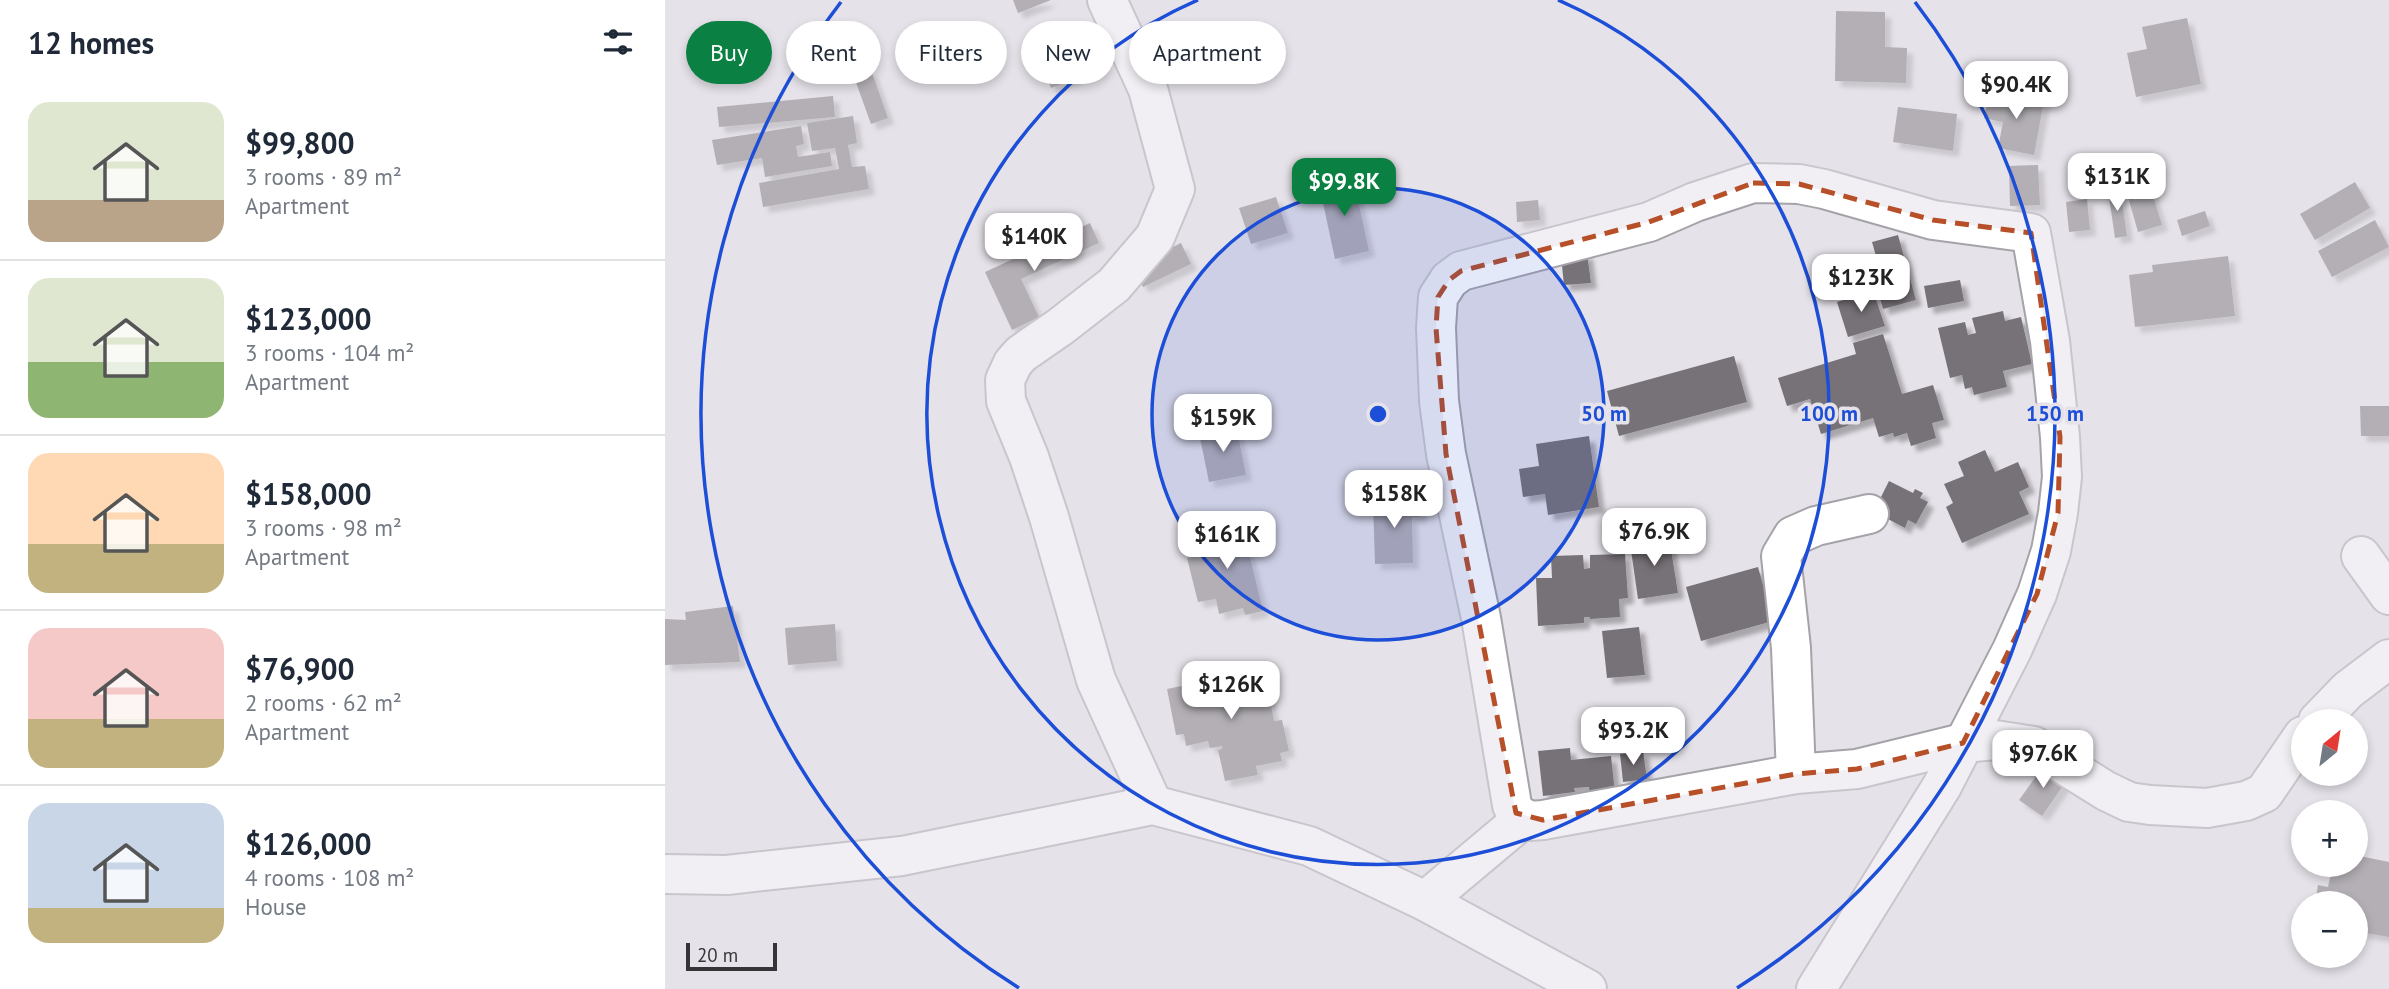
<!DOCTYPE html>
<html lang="en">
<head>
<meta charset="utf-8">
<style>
  :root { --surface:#fff; --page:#f6f6f7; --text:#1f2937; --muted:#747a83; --line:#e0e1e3; --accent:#0b8043 }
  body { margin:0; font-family:"PT Sans",sans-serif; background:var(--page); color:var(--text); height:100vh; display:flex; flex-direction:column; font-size:26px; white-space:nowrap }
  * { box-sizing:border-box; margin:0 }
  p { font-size:23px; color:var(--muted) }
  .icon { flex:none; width:38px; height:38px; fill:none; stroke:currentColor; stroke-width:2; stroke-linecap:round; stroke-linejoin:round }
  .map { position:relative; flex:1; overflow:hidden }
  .drawer { display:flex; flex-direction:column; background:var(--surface); width:665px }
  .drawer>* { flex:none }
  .hud { position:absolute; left:21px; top:21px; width:665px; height:63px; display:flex; gap:14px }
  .needle { width:46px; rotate:30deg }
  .buttons { position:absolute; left:1626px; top:709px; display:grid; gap:14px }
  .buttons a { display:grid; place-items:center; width:77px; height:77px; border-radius:50%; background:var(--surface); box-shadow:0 4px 10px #0003; font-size:35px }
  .scale { position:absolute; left:21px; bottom:18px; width:91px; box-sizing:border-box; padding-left:7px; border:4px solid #353436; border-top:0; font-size:19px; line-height:24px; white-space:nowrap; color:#353436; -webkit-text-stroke:5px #e5e2e9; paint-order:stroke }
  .price { position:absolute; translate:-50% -60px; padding:0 16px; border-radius:14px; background:#fff; color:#222; font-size:23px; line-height:46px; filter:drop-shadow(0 2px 4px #0008) }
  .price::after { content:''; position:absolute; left:50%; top:42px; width:21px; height:16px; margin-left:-10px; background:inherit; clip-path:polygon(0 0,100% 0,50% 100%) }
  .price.selected { background:var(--accent); color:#fff }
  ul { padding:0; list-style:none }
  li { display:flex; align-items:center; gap:21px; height:175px; padding:0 28px }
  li+li { border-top:2px solid var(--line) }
  li span { display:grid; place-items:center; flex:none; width:196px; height:140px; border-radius:21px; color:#555 }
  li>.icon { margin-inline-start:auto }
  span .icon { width:84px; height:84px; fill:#fffc; stroke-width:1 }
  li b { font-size:30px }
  h2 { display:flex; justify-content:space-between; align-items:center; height:84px; padding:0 28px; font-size:30px }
  .pill { padding:0 24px; border-radius:32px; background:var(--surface); box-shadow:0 4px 10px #0003; font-size:24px; line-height:63px }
  .pill.selected { background:var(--accent); color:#fff }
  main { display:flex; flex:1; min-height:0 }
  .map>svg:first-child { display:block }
  .building { fill:#777277; filter:url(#shadow) }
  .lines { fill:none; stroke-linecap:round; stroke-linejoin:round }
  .minor-casing { stroke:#a5a3a9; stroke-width:42 }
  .minor { stroke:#fff; stroke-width:38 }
  .marked { fill:none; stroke:#b75029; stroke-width:5; stroke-dasharray:14 9; stroke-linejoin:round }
  .ring { fill:none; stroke:#1d4ed8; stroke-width:3.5 }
  .centre { fill:#1d4ed8; stroke:#e5e2e9; stroke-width:3.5 }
  .ring-label { font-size:21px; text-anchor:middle; font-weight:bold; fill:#1d4ed8; stroke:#e5e2e9; stroke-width:7; stroke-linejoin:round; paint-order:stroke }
</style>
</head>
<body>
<main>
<section class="drawer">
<h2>12 homes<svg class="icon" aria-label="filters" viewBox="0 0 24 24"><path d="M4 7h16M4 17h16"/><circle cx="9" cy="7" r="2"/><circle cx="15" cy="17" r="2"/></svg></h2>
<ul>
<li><span style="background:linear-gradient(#dfe7d0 70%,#b9a48a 0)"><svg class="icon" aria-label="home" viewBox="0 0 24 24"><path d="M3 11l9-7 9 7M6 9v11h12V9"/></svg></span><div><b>$99,800</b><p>3 rooms · 89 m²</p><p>Apartment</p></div></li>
<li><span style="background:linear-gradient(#dfe7d0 60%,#8fb573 0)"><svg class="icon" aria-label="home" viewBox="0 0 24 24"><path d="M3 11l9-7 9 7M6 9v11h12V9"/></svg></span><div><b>$123,000</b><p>3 rooms · 104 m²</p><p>Apartment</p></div></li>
<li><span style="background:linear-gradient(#ffd9b3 65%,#c2b280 0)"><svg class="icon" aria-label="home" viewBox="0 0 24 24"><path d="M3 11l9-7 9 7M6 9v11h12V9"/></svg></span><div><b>$158,000</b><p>3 rooms · 98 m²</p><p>Apartment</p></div></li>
<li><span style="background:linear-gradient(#f6c9c9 65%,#c2b280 0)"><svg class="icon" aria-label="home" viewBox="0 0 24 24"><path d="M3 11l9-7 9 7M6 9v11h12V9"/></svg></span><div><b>$76,900</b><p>2 rooms · 62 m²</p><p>Apartment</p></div></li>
<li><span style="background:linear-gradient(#c9d6e8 75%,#c2b280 0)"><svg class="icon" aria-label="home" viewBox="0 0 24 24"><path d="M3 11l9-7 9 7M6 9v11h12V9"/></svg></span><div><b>$126,000</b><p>4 rooms · 108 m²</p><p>House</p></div></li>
</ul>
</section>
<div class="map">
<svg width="1724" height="989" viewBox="0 0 1724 989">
  <defs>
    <filter id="shadow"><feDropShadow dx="6" dy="6" stdDeviation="2" flood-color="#0004"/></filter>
  </defs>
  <rect width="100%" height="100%" fill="#e5e2e9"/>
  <g class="building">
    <polygon points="348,0 386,0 353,13"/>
    <polygon points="1171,11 1220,12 1220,47 1242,48 1241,83 1170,81"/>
    <polygon points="1522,18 1536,84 1471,97 1462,53 1482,49 1477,27"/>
    <polygon points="420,29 435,69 386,88 370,48"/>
    <polygon points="206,70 223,118 206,124 189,77"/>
    <polygon points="1325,90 1379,101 1369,155 1333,148 1338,122 1319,118"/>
    <polygon points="168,96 170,117 54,127 52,107"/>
    <polygon points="1233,107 1292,114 1288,151 1228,142"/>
    <polygon points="188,116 192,143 183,145 187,167 200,166 204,189 98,207 94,183 174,169 170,148 147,151 142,123"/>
    <polygon points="136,126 139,144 131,146 133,157 165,152 167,166 100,177 97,158 52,165 47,140"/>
    <polygon points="1373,165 1375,205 1345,206 1344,166"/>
    <polygon points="1480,169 1497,225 1473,232 1457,176"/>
    <polygon points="688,177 704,251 670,259 654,184"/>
    <polygon points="1690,182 1705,208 1650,240 1635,214"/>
    <polygon points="1455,188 1462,236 1450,238 1443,190"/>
    <polygon points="611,197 623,233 586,244 574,208"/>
    <polygon points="1422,199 1425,230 1404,232 1401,202"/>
    <polygon points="873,200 875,220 852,222 851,202"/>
    <polygon points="1540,211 1545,226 1517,236 1512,220"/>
    <polygon points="1710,220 1724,247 1667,277 1653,251"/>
    <polygon points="425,223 434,243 356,279 374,317 347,330 320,272"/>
    <polygon points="1233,235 1251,300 1218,309 1203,258 1211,256 1207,242"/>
    <polygon points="516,243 526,264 478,287 467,267"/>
    <polygon points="922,253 926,283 899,285 896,256"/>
    <polygon points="1563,256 1570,316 1470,327 1464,275 1488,272 1487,265"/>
    <polygon points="1295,280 1299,301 1263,308 1259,286"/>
    <polygon points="1208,291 1220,326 1183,337 1172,302"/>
    <polygon points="1338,311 1340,321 1356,317 1367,364 1338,371 1342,387 1309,395 1307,387 1300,389 1297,375 1285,378 1273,328 1300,322 1303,335 1311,333 1307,318"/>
    <polygon points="1218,334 1237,394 1268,385 1279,420 1267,423 1271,438 1246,446 1242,433 1229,437 1228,433 1214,437 1208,418 1156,434 1145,399 1122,406 1113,378 1191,354 1188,343"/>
    <polygon points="1069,356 1082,402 954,436 942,391"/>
    <polygon points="1695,406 1724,406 1724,436 1696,436"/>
    <polygon points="571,425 581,475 544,482 534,433"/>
    <polygon points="924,436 934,507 883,515 880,494 858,497 854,469 874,466 871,444"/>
    <polygon points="1320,450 1330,472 1353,462 1364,487 1354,492 1364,514 1297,543 1281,507 1288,503 1279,484 1299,476 1293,462"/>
    <polygon points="1224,481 1248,493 1250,489 1258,493 1255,498 1263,502 1251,524 1243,520 1240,528 1221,518 1225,510 1213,503"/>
    <polygon points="755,499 755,517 747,517 748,563 710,564 708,501"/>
    <polygon points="575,516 598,611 580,615 578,608 554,614 551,599 533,602 522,558 544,553 540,536 555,532 552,522"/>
    <polygon points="1004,537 1013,593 973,599 965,543"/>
    <polygon points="960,554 963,598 954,599 955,617 925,619 925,617 919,617 919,623 873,626 871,578 887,578 886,556 918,555 919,569 925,568 925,555"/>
    <polygon points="1093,567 1108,621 1036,641 1021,587"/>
    <polygon points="68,606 75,662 0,665 0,619 21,620 20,612"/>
    <polygon points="170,624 172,661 123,665 120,628"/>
    <polygon points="974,627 980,675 942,678 937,631"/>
    <polygon points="599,669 609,721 617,720 624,751 615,753 617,761 591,766 593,775 560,781 553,750 557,749 557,746 545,748 543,741 521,746 519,734 511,735 502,689"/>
    <polygon points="905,748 906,760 946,756 950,793 925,796 924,787 909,788 910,792 878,796 873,751"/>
    <polygon points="978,751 982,779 958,782 955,754"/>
    <polygon points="1380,764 1402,780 1377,816 1354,800"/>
    <polygon points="1690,855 1724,862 1724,937 1690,931 1690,903 1650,903 1653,885 1663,887 1667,868 1681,870 1682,864 1690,864"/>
  </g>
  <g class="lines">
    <g class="minor-casing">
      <g id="minor">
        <polyline points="442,0 483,89 510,189 490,237 449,285 395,327 356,354 348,363 340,380 341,401 364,457 384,517 431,680 488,805"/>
        <polyline points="1696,556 1724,595"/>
        <polyline points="1653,721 1683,690 1724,659"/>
        <polyline points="1131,774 1126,648 1116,556 1128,536 1151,526 1204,514"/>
        <polyline points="859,818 851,813 847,805 816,618 781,454 774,401 771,328 773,297 784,280 796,271 984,222 1030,202 1088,183 1134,184 1159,189 1268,220 1366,233 1385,341 1395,437 1397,477 1393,513 1386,551 1372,594 1347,650 1277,786 1151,989"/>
        <polyline points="0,874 62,875 237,856 488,805 644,846 760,901 859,818 865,821 878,820 1131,774 1192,769 1298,743 1330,740 1369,746 1441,791 1464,802 1485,805 1542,808 1581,801 1599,793 1638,736"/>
        <polyline points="760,901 922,989"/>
      </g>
    </g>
    <use href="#minor" class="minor"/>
  </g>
  <path d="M0 0H1724V989H0ZM 1088,183 L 1134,184 L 1268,220 L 1366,233 L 1395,437 L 1393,513 L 1372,594 L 1298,743 L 1192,769 L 1131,774 L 878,820 L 851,813 L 781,454 L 771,328 L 773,297 L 784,280 L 796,271 L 984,222 Z" fill="#e5e2e9" fill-opacity=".55" fill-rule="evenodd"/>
  <path class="marked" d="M 1088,183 L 1134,184 L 1268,220 L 1366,233 L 1395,437 L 1393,513 L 1372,594 L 1298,743 L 1192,769 L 1131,774 L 878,820 L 851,813 L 781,454 L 771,328 L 773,297 L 784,280 L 796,271 L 984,222 Z"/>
  <circle cx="713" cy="414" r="226" fill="#1d4ed8" fill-opacity=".12"/>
  <g class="ring">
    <circle cx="713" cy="414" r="226"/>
    <path d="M893 0A451 451 0 1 1 533 0"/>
    <path d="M354 988A677 677 0 0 1 176 2M1250 2A677 677 0 0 1 1072 988"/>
  </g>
  <circle cx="713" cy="414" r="10" class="centre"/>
  <g class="ring-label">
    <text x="939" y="421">50 m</text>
    <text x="1164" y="421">100 m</text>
    <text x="1390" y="421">150 m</text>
  </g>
</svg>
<div class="buttons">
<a><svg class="needle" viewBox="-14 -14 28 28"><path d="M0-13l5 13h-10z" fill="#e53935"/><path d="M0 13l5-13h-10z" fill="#747a83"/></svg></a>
<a>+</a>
<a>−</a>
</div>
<div class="scale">20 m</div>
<b class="price" style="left:1351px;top:121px">$90.4K</b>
<b class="price" style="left:1452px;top:213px">$131K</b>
<b class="price selected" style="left:679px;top:218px">$99.8K</b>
<b class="price" style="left:369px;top:273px">$140K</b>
<b class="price" style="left:1196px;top:314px">$123K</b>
<b class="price" style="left:558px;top:454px">$159K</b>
<b class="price" style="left:729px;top:530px">$158K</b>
<b class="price" style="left:989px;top:568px">$76.9K</b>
<b class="price" style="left:562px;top:571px">$161K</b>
<b class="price" style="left:566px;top:721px">$126K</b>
<b class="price" style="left:968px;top:767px">$93.2K</b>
<b class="price" style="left:1378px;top:790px">$97.6K</b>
<div class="hud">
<a class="pill selected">Buy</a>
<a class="pill">Rent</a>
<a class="pill">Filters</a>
<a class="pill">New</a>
<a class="pill">Apartment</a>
</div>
</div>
</main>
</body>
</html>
